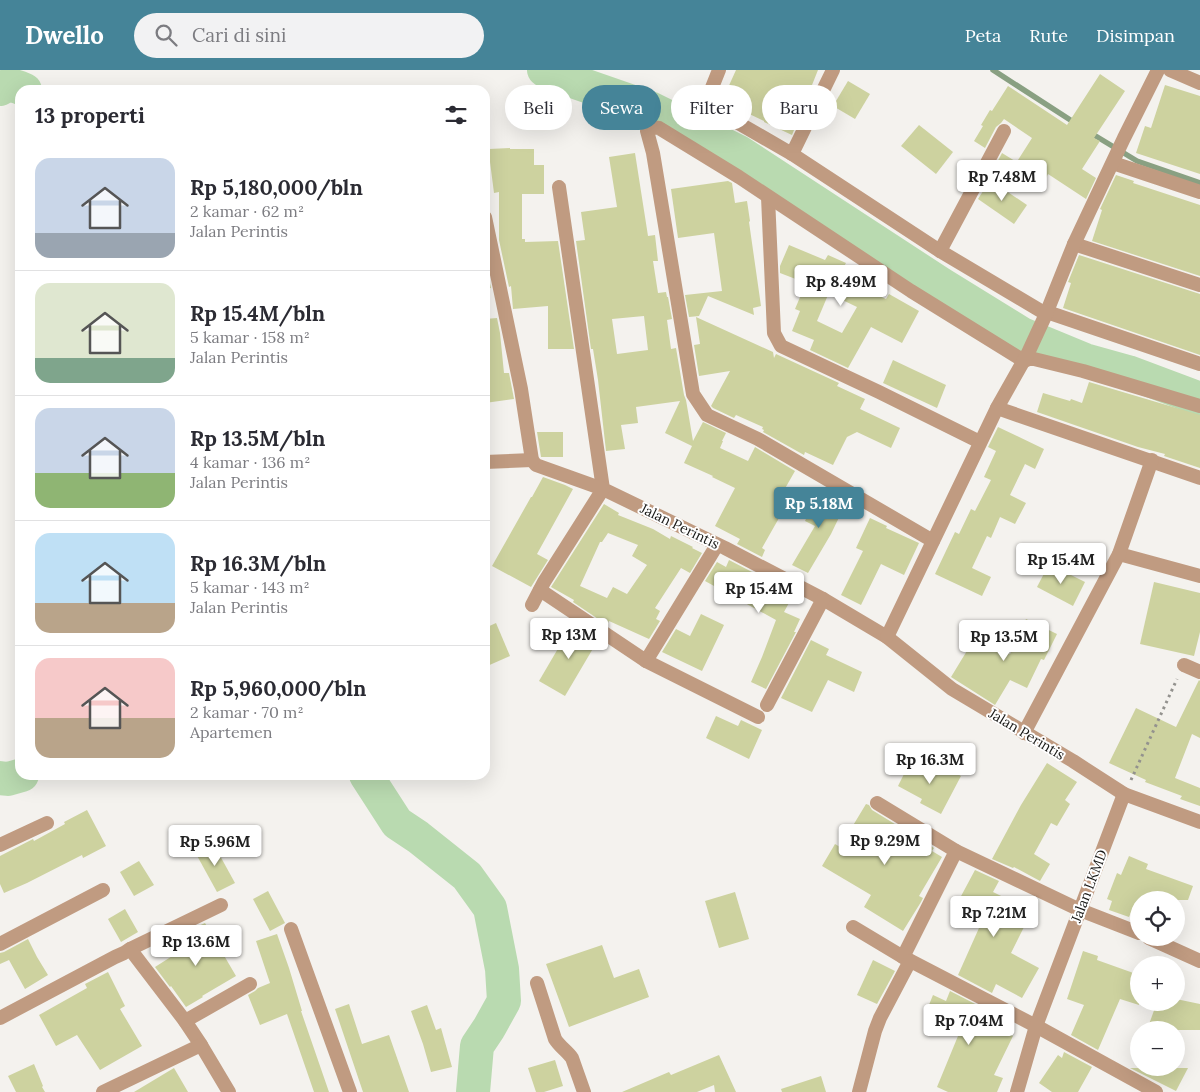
<!DOCTYPE html>
<html lang="id">
<head>
<meta charset="utf-8">
<style>
  :root { --surface:#fff; --page:#f2f2f3; --text:#2b2b33; --muted:#7c7c81; --line:#e1e1e2; --accent:#458498 }
  body { margin:0; font-family:Lora,serif; background:var(--page); color:var(--text); height:100vh; display:flex; flex-direction:column; font-size:19px; white-space:nowrap }
  * { box-sizing:border-box; margin:0 }
  p { font-size:16px; color:var(--muted) }
  .icon { flex:none; width:28px; height:28px; fill:none; stroke:currentColor; stroke-width:2; stroke-linecap:round; stroke-linejoin:round }
  .map { position:relative; flex:1; overflow:hidden }
  .panel { position:absolute; left:15px; top:15px; width:475px; height:695px; display:flex; flex-direction:column; background:var(--surface); border-radius:15px; box-shadow:0 5px 20px #0002 }
  .panel>* { flex:none }
  .guide { position:absolute; left:505px; top:15px; width:475px; height:45px; display:flex; gap:10px }
  .buttons { position:absolute; left:1130px; top:821px; display:grid; gap:10px }
  .buttons a { display:grid; place-items:center; width:55px; height:55px; border-radius:50%; background:var(--surface); box-shadow:0 5px 20px #0002; font-size:25px }
  .price { position:absolute; translate:-50% -42px; padding:0 11px; border-radius:5px; background:#fff; color:#222; font-size:16px; line-height:32px; filter:drop-shadow(0 1px 2px #0008) }
  .price::after { content:''; position:absolute; left:50%; top:30px; width:15px; height:11px; margin-left:-8px; background:inherit; clip-path:polygon(0 0,100% 0,50% 100%) }
  .price.active { background:var(--accent); color:#fff }
  ul { padding:0; list-style:none }
  li { display:flex; align-items:center; gap:15px; height:125px; padding:0 20px }
  li+li { border-top:1px solid var(--line) }
  li span { display:grid; place-items:center; flex:none; width:140px; height:100px; border-radius:15px; color:#555 }
  li>.icon { margin-inline-start:auto }
  span .icon { width:60px; height:60px; fill:#fffc; stroke-width:1 }
  li b { font-size:21px }
  h2 { display:flex; justify-content:space-between; align-items:center; height:60px; padding:0 20px; font-size:21px }
  .pill { padding:0 18px; border-radius:22px; background:var(--surface); box-shadow:0 5px 20px #0002; font-size:18px; line-height:45px }
  .pill.active { background:var(--accent); color:#fff }
  header { display:flex; align-items:center; gap:30px; box-sizing:border-box; height:70px; padding:0 25px; background:var(--accent); color:#fff }
  header strong { font-size:24px }
  nav { display:flex; gap:28px; margin-inline-start:auto; font-size:18px }
  .search { width:350px; height:45px; background:var(--page); display:flex; align-items:center; gap:12px; box-sizing:border-box; padding:0 18px; border-radius:28px; color:var(--muted); font-size:19px }
  .map>svg:first-child { display:block }
  .lines { fill:none; stroke-linecap:round; stroke-linejoin:round }
  .stream { stroke:#89a082; stroke-width:5.5 }
  .river { stroke:#b9dab0; stroke-width:34 }
  .building { fill:#cdd29f; fill-rule:evenodd }
  .path { stroke:#93928e; stroke-width:3; stroke-dasharray:2.5 4; stroke-linecap:butt }
  .minor { stroke:#c09b81; stroke-width:14 }
  .tertiary { stroke:#c09b81; stroke-width:14 }
  .labels { text-anchor:middle; stroke-width:4; stroke-linejoin:round; paint-order:stroke }
  .street-label { font-size:14px; fill:#181816; stroke:#fff }
</style>
</head>
<body>
<header>
<strong>Dwello</strong>
<div class="search"><svg class="icon" aria-label="search" viewBox="0 0 24 24"><circle cx="10" cy="10" r="6"/><path d="M15 15l6 6"/></svg>Cari di sini</div>
<nav><a>Peta</a><a>Rute</a><a>Disimpan</a></nav>
</header>
<div class="map">
<svg width="1200" height="1022" viewBox="0 0 1200 1022">
  <rect width="100%" height="100%" fill="#f4f2ee"/>
  <g class="lines">
    <g class="stream">
      <polyline points="993,0 1075,53"/>
      <polyline points="1089,62 1137,91 1200,113"/>
    </g>
    <g class="river">
      <polyline points="544,0 549,3 650,38 739,82 941,214 1022,264 1085,290 1128,302 1200,329"/>
      <path d="M 0,19 C 9,13 16,16 25,20"/>
      <polyline points="366,705 397,753 418,767 467,806 490,838 502,899 504,931 489,958 477,976 473,1022"/>
      <polyline points="0,708 8,709 22,705"/>
    </g>
  </g>
  <g class="building">
    <polygon points="736,0 818,0 792,65 764,52 764,51 722,31"/>
    <polygon points="1100,4 1125,21 1094,68 1100,71 1082,99 1096,108 1086,129 1048,104 1046,108 1018,90 1032,68 1004,49 1001,53 996,57 985,78 974,71 983,56 981,55 990,40 992,41 1008,16 1067,55"/>
    <polygon points="848,11 870,24 855,49 833,36"/>
    <polygon points="1165,15 1200,26 1200,104 1136,83 1145,56 1151,58"/>
    <polygon points="919,55 953,82 936,104 901,76"/>
    <polygon points="510,78 510,79 534,79 534,95 544,95 544,124 522,124 522,169 525,169 525,172 558,171 574,279 548,279 548,236 513,239 511,216 509,217 499,170 499,122 494,123 490,92 489,79"/>
    <path d="M 635,83 L 648,166 L 655,165 L 658,191 L 653,191 L 658,223 L 666,222 L 667,227 L 668,227 L 672,249 L 667,250 L 671,279 L 676,278 L 684,325 L 686,330 L 693,371 L 703,352 L 726,363 L 722,371 L 723,371 L 720,378 L 748,391 L 755,377 L 795,401 L 775,436 L 783,441 L 762,478 L 765,480 L 762,487 L 737,474 L 740,469 L 715,456 L 735,418 L 712,407 L 713,406 L 684,393 L 692,376 L 665,363 L 680,331 L 636,337 L 638,353 L 621,355 L 625,379 L 606,381 L 598,310 L 593,279 L 591,279 L 576,171 L 585,170 L 581,142 L 617,137 L 609,87 ZM 644,246 L 648,280 L 617,284 L 612,249 Z"/>
    <polygon points="1002,83 1015,91 1006,107 993,100"/>
    <polygon points="1116,105 1134,111 1133,113 1200,135 1200,206 1092,171 1102,140 1100,139"/>
    <polygon points="990,110 1027,135 1014,154 978,129"/>
    <polygon points="728,111 732,113 735,133 747,131 750,151 749,152 761,236 753,238 754,245 708,226 699,246 689,247 685,225 722,221 714,163 678,168 671,119"/>
    <path d="M 789,175 L 825,190 L 828,185 L 846,193 L 842,200 L 863,210 L 860,217 L 886,229 L 889,224 L 919,241 L 902,273 L 871,257 L 848,298 L 810,280 L 814,270 L 792,261 L 800,241 L 795,239 L 806,213 L 780,203 L 780,196 ZM 830,224 L 857,237 L 842,263 L 817,251 L 828,225 L 829,226 Z"/>
    <polygon points="1079,185 1200,224 1200,285 1063,238 1071,213 1068,212"/>
    <polygon points="485,190 491,218 485,219"/>
    <polygon points="696,247 773,282 774,288 776,284 839,313 837,316 865,329 860,339 900,358 891,378 857,362 847,367 833,395 805,382 804,385 763,362 764,360 762,359 763,357 736,345 734,348 713,338 711,336 730,301 699,306 694,275 700,274"/>
    <polygon points="497,248 500,263 504,303 509,303 514,329 485,333 485,249"/>
    <polygon points="893,290 946,315 937,338 883,313"/>
    <polygon points="1089,312 1200,345 1200,398 1164,386 1165,384 1138,377 1037,342 1043,323 1070,331 1071,329 1082,333"/>
    <polygon points="998,357 1044,379 1035,399 1025,394 1010,425 1026,433 1015,454 1000,447 991,468 987,466 972,498 991,507 982,526 935,504 955,462 959,464 971,439 975,441 991,410 984,407 996,381 988,377"/>
    <polygon points="537,362 563,362 563,387 541,387"/>
    <polygon points="543,407 565,415 573,419 537,484 548,490 531,517 492,496 531,427 532,427"/>
    <polygon points="820,420 846,433 831,464 808,503 792,495 815,456 805,451"/>
    <path d="M 604,434 L 619,443 L 618,445 L 653,459 L 670,469 L 671,466 L 693,477 L 692,478 L 702,483 L 690,503 L 681,498 L 655,538 L 660,541 L 656,549 L 660,551 L 649,569 L 609,551 L 607,555 L 573,532 L 574,530 L 551,517 ZM 608,463 L 638,475 L 632,486 L 647,495 L 627,524 L 613,517 L 607,528 L 580,516 L 600,472 L 602,472 Z"/>
    <polygon points="870,448 887,456 886,458 919,473 904,505 881,494 861,535 841,525 863,481 856,478"/>
    <polygon points="729,490 754,503 750,510 790,531 784,542 800,549 794,562 796,562 766,619 751,612 762,587 776,550 705,511 717,492 726,497"/>
    <polygon points="1049,494 1085,512 1073,536 1037,517"/>
    <polygon points="1154,512 1200,523 1200,562 1194,586 1140,574"/>
    <polygon points="701,544 724,555 702,601 662,582 676,559 690,566"/>
    <polygon points="1026,549 1057,564 1044,590 1041,589 1027,618 1010,610 995,635 951,607 976,566 1010,584"/>
    <polygon points="496,553 510,586 485,597 485,558"/>
    <polygon points="573,553 598,570 565,626 539,611"/>
    <polygon points="811,570 829,579 826,585 862,602 854,622 828,610 812,642 781,628"/>
    <polygon points="1199,610 1200,611 1200,668 1192,664 1175,708 1200,718 1200,736 1180,729 1182,726 1145,712 1146,710 1109,693 1136,638 1176,657"/>
    <polygon points="716,646 738,656 741,650 762,660 749,689 706,668"/>
    <polygon points="911,690 936,703 941,695 961,706 941,744 920,733 922,729 898,716"/>
    <polygon points="1047,693 1077,712 1065,730 1070,734 1057,756 1051,753 1034,784 1050,794 1040,811 1014,797 1013,798 992,789 1021,735"/>
    <polygon points="866,734 869,735 872,740 934,778 932,781 942,787 919,826 923,828 921,832 903,861 864,837 871,825 822,796 835,774 840,777"/>
    <polygon points="87,740 106,776 83,788 82,785 27,813 4,823 0,814 0,786 33,769 34,771 65,754 64,752"/>
    <polygon points="213,773 235,813 217,822 195,782"/>
    <polygon points="1129,786 1148,794 1146,799 1193,816 1188,830 1139,830 1139,835 1135,833 1129,847 1109,840 1112,831 1107,829 1117,803 1121,805"/>
    <polygon points="139,791 154,815 134,826 120,802"/>
    <polygon points="975,800 999,811 993,822 1032,841 1011,883 1039,898 1022,928 996,914 992,923 958,905 979,858 952,843"/>
    <polygon points="268,821 285,853 270,861 253,829"/>
    <polygon points="735,822 749,869 719,878 705,831"/>
    <polygon points="125,839 138,862 121,872 108,849"/>
    <polygon points="205,853 236,906 202,926 203,927 186,937 171,916 170,917 155,897 188,876 181,864"/>
    <polygon points="277,864 289,898 302,941 301,941 329,1022 314,1022 287,944 260,955 248,925 255,921 258,918 270,913 256,871"/>
    <polygon points="28,869 37,887 48,905 25,919 9,890 0,894 0,883 4,882"/>
    <polygon points="602,875 614,908 639,899 649,927 569,957 546,894"/>
    <polygon points="1083,881 1098,886 1097,890 1139,905 1139,935 1120,929 1098,980 1071,965 1084,935 1067,929"/>
    <polygon points="873,890 895,901 877,934 857,925"/>
    <polygon points="108,902 125,936 120,939 142,976 100,1000 77,965 56,976 39,945 87,918 85,914"/>
    <polygon points="950,921 985,939 980,950 1013,966 994,1005 1003,1008 997,1022 948,1022 937,1017 958,966 936,956 937,953 924,947 933,925 946,931"/>
    <polygon points="1176,929 1200,934 1200,960 1147,960 1157,932 1176,932"/>
    <polygon points="349,934 362,974 389,965 409,1022 363,1022 335,939"/>
    <polygon points="427,935 436,960 441,958 452,997 431,1002 423,974 411,941"/>
    <polygon points="1064,982 1092,997 1078,1022 1052,1022 1039,1013 1058,985 1062,988"/>
    <polygon points="719,985 736,1022 715,1022 714,1015 697,1022 622,1022 669,1002 671,1005"/>
    <polygon points="555,990 563,1016 544,1022 536,1022 528,998"/>
    <polygon points="34,994 43,1016 42,1017 45,1022 16,1022 8,1006"/>
    <polygon points="174,998 188,1022 134,1022"/>
    <polygon points="1130,998 1188,998 1176,1021"/>
    <polygon points="821,1006 826,1022 782,1022 781,1019"/>
  </g>
  <g class="lines">
    <polyline class="path" points="1131,710 1177,609"/>
    <g class="minor">
      <polyline points="719,0 711,20 710,30 714,39 792,84 940,181 1046,244"/>
      <polyline points="1170,0 1200,13"/>
      <polyline points="792,84 833,0"/>
      <polyline points="1113,93 1200,122"/>
      <polyline points="559,117 603,419 725,478 823,529 887,567 952,619 1073,691 1124,724"/>
      <polyline points="768,127 774,263 781,276 879,322 980,372"/>
      <polyline points="485,147 521,319 532,390 536,395 603,419 544,512 532,535"/>
      <polyline points="1074,174 1200,215"/>
      <polyline points="940,181 1004,61"/>
      <polyline points="1047,242 1200,294"/>
      <polyline points="997,338 1200,408"/>
      <polyline points="485,392 532,390"/>
      <polyline points="933,471 758,369 707,345 693,324 653,83 647,61 651,57 659,58 739,107 911,221 1024,291 1029,289 1034,289 1083,301 1200,336"/>
      <polyline points="1119,484 1200,506"/>
      <polyline points="540,520 646,591 717,475"/>
      <polyline points="887,567 997,338 1028,283 1046,244 1074,174 1124,68 1158,0"/>
      <polyline points="646,591 758,647"/>
      <polyline points="1184,595 1200,602"/>
      <polyline points="767,635 823,529"/>
      <polyline points="1024,663 1119,484 1152,390"/>
      <polyline points="877,733 956,781 1080,840 1139,863"/>
      <polyline points="0,775 47,753"/>
      <polyline points="853,857 903,887 1036,956 1156,1022"/>
      <polyline points="291,859 350,1022"/>
      <polyline points="1149,868 1200,891"/>
      <polyline points="0,874 103,820"/>
      <polyline points="130,879 221,835"/>
      <polyline points="903,887 956,781"/>
      <path d="M 537,913 L 555,969 C 560,977 567,981 572,988 L 584,1022"/>
      <polyline points="0,948 115,887 124,883 130,879 185,951 201,975 229,1022"/>
      <polyline points="185,951 250,914"/>
      <polyline points="103,1022 201,975"/>
      <polyline points="859,1022 875,961 880,948 910,891"/>
    </g>
    <polyline class="tertiary" points="1017,1022 1036,956 1124,724 1200,752"/>
  </g>
  <g class="labels">
    <g class="street-label">
      <text transform="translate(680 456) rotate(26)" y="5">Jalan Perintis</text>
      <text transform="translate(1027 664) rotate(31)" y="5">Jalan Perintis</text>
      <text transform="translate(1089 816) rotate(-69)" y="5">Jalan LKMD</text>
    </g>
  </g>
</svg>
<div class="buttons">
<a><svg class="icon" aria-label="locate" viewBox="0 0 24 24"><circle cx="12" cy="12" r="6"/><path d="M12 2v4M12 18v4M2 12h4M18 12h4"/></svg></a>
<a>+</a>
<a>−</a>
</div>
<b class="price" style="left:1002px;top:132px">Rp 7.48M</b>
<b class="price" style="left:841px;top:237px">Rp 8.49M</b>
<b class="price active" style="left:819px;top:459px">Rp 5.18M</b>
<b class="price" style="left:1061px;top:515px">Rp 15.4M</b>
<b class="price" style="left:759px;top:544px">Rp 15.4M</b>
<b class="price" style="left:569px;top:590px">Rp 13M</b>
<b class="price" style="left:1004px;top:592px">Rp 13.5M</b>
<b class="price" style="left:930px;top:715px">Rp 16.3M</b>
<b class="price" style="left:885px;top:796px">Rp 9.29M</b>
<b class="price" style="left:215px;top:797px">Rp 5.96M</b>
<b class="price" style="left:994px;top:868px">Rp 7.21M</b>
<b class="price" style="left:196px;top:897px">Rp 13.6M</b>
<b class="price" style="left:969px;top:976px">Rp 7.04M</b>
<div class="guide">
<a class="pill">Beli</a>
<a class="pill active">Sewa</a>
<a class="pill">Filter</a>
<a class="pill">Baru</a>
</div>
<section class="panel">
<h2>13 properti<svg class="icon" aria-label="filters" viewBox="0 0 24 24"><path d="M4 7h16M4 17h16"/><circle cx="9" cy="7" r="2"/><circle cx="15" cy="17" r="2"/></svg></h2>
<ul>
<li><span style="background:linear-gradient(#c9d6e8 75%,#9aa5b1 0)"><svg class="icon" aria-label="home" viewBox="0 0 24 24"><path d="M3 11l9-7 9 7M6 9v11h12V9"/></svg></span><div><b>Rp 5,180,000/bln</b><p>2 kamar · 62 m²</p><p>Jalan Perintis</p></div></li>
<li><span style="background:linear-gradient(#dfe7d0 75%,#7fa58c 0)"><svg class="icon" aria-label="home" viewBox="0 0 24 24"><path d="M3 11l9-7 9 7M6 9v11h12V9"/></svg></span><div><b>Rp 15.4M/bln</b><p>5 kamar · 158 m²</p><p>Jalan Perintis</p></div></li>
<li><span style="background:linear-gradient(#c9d6e8 65%,#8fb573 0)"><svg class="icon" aria-label="home" viewBox="0 0 24 24"><path d="M3 11l9-7 9 7M6 9v11h12V9"/></svg></span><div><b>Rp 13.5M/bln</b><p>4 kamar · 136 m²</p><p>Jalan Perintis</p></div></li>
<li><span style="background:linear-gradient(#bfe0f5 70%,#b9a48a 0)"><svg class="icon" aria-label="home" viewBox="0 0 24 24"><path d="M3 11l9-7 9 7M6 9v11h12V9"/></svg></span><div><b>Rp 16.3M/bln</b><p>5 kamar · 143 m²</p><p>Jalan Perintis</p></div></li>
<li><span style="background:linear-gradient(#f6c9c9 60%,#b9a48a 0)"><svg class="icon" aria-label="home" viewBox="0 0 24 24"><path d="M3 11l9-7 9 7M6 9v11h12V9"/></svg></span><div><b>Rp 5,960,000/bln</b><p>2 kamar · 70 m²</p><p>Apartemen</p></div></li>
</ul>
</section>
</div>
</body>
</html>
